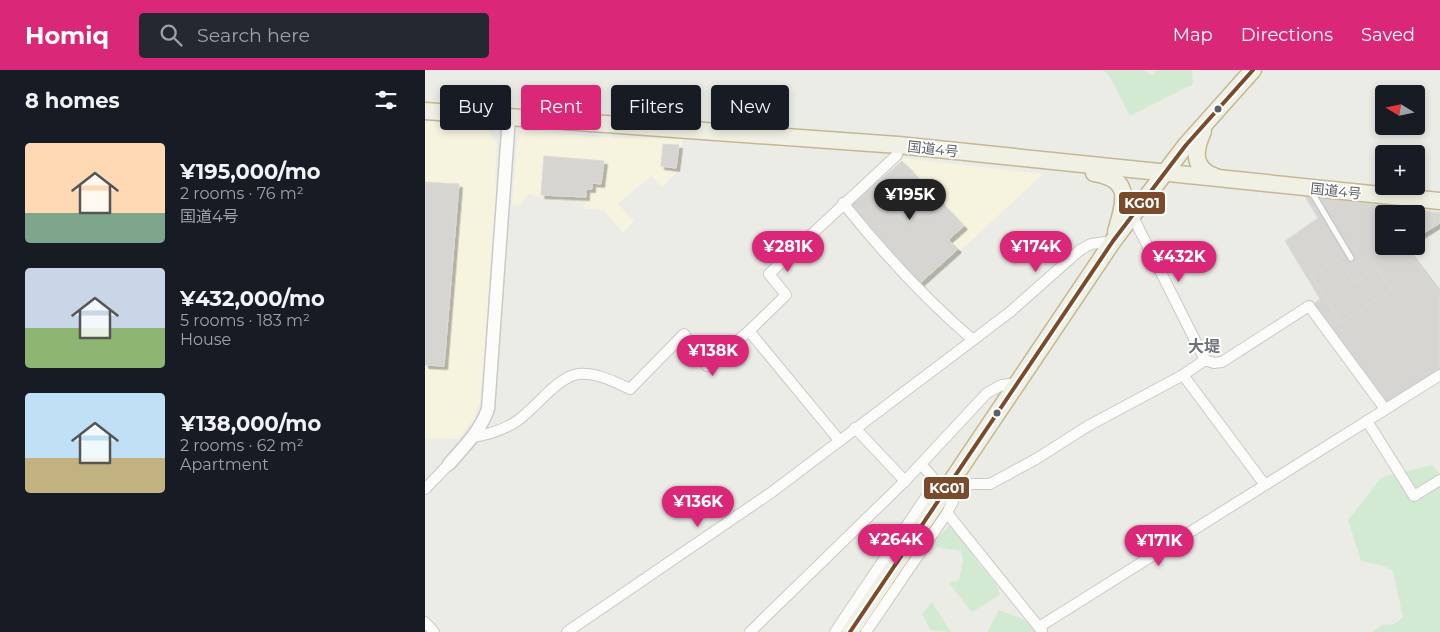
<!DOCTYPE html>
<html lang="en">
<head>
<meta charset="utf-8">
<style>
  :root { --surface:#171b24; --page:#242831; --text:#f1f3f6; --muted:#9ea1a6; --accent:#db2777 }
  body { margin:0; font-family:Montserrat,"Noto Sans JP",sans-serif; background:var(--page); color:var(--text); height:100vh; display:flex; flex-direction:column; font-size:19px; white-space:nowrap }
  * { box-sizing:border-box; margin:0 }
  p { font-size:16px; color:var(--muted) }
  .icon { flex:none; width:28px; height:28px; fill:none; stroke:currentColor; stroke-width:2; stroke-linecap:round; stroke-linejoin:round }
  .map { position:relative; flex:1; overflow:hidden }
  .sheet { display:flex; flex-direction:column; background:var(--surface); width:425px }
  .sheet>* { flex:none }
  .banner { position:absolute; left:15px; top:15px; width:475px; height:45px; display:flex; gap:10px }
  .needle { width:32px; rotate:280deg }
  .fabs { position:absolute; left:950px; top:15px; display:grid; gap:10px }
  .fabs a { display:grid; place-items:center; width:50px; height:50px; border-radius:5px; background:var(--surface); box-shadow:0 2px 8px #0003; font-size:25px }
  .price { position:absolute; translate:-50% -42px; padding:0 11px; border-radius:18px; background:var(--accent); color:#fff; font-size:16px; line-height:32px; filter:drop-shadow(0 1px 2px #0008) }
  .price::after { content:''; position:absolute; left:50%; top:30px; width:15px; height:11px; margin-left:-8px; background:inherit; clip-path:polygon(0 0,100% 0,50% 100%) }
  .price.current { background:#222; color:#fff }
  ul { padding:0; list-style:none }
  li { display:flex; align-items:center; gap:15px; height:125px; padding:0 25px }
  li span { display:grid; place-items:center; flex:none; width:140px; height:100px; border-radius:5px; color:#555 }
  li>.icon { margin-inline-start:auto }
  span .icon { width:60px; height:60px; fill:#fffc; stroke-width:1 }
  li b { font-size:21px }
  h2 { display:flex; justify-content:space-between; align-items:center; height:60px; padding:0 25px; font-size:21px }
  .chip { padding:0 18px; border-radius:5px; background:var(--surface); box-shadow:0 2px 8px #0003; font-size:18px; line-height:45px }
  .chip.current { background:var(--accent); color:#fff }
  header { display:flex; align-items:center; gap:30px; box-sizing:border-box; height:70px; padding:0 25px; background:var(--accent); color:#fff }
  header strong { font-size:24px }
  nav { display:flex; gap:28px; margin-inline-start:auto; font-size:18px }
  .search { width:350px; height:45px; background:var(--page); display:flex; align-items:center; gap:12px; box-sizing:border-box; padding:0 18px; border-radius:5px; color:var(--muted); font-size:19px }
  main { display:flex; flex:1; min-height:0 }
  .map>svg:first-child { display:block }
  .commercial { fill:#f6f3df }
  .green { fill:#d3ead2 }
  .building { fill:#d6d5d2; stroke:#dcdbd6; filter:url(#shadow) }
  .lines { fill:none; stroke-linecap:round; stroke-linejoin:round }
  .service-casing { stroke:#c9c9c8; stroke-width:8 }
  .minor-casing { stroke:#c9c9c8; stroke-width:12 }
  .tertiary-casing { stroke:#c9c9c8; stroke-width:15 }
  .trunk-casing { stroke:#c4b893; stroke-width:19 }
  .service { stroke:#fcfcfb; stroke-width:5 }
  .minor { stroke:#fcfcfb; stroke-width:10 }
  .tertiary { stroke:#fcfcfb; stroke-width:12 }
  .trunk { stroke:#f1f0e4; stroke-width:16 }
  .bus-1-casing { stroke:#fff; stroke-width:8 }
  .bus-1 { stroke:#7a4b2a; stroke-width:4 }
  .bus-dot { fill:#5c6066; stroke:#fff; stroke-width:2 }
  .labels { text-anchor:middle; stroke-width:4; stroke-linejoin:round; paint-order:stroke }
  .street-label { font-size:14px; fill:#5c6066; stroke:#fff }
  .quarter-label { font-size:16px; font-weight:bold; fill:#6d7278; stroke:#fff }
  .line-badge { stroke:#fff; stroke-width:2 }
  .badge-label { font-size:14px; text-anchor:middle; font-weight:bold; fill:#fff }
</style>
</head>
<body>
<header>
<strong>Homiq</strong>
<div class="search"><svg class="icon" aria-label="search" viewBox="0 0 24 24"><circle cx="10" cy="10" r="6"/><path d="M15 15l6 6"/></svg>Search here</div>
<nav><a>Map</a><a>Directions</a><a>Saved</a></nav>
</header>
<main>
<section class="sheet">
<h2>8 homes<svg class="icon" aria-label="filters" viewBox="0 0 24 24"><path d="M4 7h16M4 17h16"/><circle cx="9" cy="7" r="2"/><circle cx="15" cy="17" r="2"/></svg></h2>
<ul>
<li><span style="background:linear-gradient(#ffd9b3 70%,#7fa58c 0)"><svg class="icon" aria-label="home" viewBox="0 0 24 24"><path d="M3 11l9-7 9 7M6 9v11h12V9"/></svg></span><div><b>¥195,000/mo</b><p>2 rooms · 76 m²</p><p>国道4号</p></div></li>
<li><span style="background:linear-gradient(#c9d6e8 60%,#8fb573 0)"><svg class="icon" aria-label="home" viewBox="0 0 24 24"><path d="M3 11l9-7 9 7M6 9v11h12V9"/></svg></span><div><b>¥432,000/mo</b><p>5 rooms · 183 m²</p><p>House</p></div></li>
<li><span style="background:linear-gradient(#bfe0f5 65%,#c2b280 0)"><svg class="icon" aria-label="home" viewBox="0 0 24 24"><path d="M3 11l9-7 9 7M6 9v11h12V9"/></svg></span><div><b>¥138,000/mo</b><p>2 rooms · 62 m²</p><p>Apartment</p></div></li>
</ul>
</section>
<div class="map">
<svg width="1015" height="562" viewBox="0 0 1015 562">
  <defs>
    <filter id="shadow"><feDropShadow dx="3.5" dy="3.5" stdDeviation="0" flood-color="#0004"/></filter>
  </defs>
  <rect width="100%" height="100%" fill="#ecece7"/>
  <g class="commercial">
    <polygon points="0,51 64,60 72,74 70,108 72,127 66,223 55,332 48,350 34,369 0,368"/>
    <polygon points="98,60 171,67 258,69 254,100 237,118 226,106 193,134 209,151 198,163 178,140 159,139 160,131 120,129 104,124 94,136 87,135 92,70"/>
    <polygon points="476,88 618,104 495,218 422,135"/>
  </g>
  <g class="green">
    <polygon points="678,0 719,0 727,6 732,0 767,0 768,14 705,46 685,7"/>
    <polygon points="1007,395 1013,402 1015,412 1015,562 947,562 957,555 969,554 978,548 968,501 958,496 936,491 923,450 957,407"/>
    <polygon points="526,454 554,494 571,514 575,525 547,542 524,513 534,510 538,491 536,481 510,477 513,467"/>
    <polygon points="507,532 526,562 505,560 497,544"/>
    <polygon points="574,540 600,550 612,562 562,562"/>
  </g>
  <g class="building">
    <polygon points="238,74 254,75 251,98 236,96"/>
    <polygon points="119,86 179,91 176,114 167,113 167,119 161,119 161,127 116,125"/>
    <polygon points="477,91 539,156 523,170 533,179 495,213 426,135"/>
    <polygon points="0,112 34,114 19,296 0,295"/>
    <polygon points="879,125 1015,143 1015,153 991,168 991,144 959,144 959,176 980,176 1015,222 1015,302 960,335 887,235 895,229 860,171 893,148"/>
    <polygon points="913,189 929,213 952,198 966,220 916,252 886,206"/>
  </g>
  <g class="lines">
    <g class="service-casing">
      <polyline id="service" points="886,121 926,188"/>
    </g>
    <g class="minor-casing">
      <g id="minor">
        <path d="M 418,133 C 458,183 499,228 548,270"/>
        <polyline points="707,145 780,290 789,293 797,292 884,236 960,339"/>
        <polyline points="324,261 414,370"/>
        <polyline points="758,305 840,415"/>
        <polyline points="942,351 989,426 1015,410"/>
        <polyline points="430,358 480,411"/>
        <path d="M 48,367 C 61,365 77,360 89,353 C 109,341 130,308 153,304 C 171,302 190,312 205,319 L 259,264 L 282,296 L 324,261 L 361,225 L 344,204 L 472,85 L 473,75"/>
        <polyline points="496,394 528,431 522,443 617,561"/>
        <polyline points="530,406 542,414 565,414 611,389 663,356 758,305 780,290"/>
        <polyline points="0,419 24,394"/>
        <polyline points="0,552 9,562"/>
        <polyline points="614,557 1015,305"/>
        <polyline points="142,562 347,422 585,242 655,180 666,174 688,171"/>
        <polyline points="325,562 480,411 562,323 577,315 592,313"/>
        <polyline points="410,562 511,412"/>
        <polyline points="441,562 522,443"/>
      </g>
    </g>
    <g class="tertiary-casing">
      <path id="tertiary" d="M 24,394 C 39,377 56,360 63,339 L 84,47"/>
    </g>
    <g class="trunk-casing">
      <g id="trunk">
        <polyline points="0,41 473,75 1015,131"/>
        <path d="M 778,61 C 769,81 767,99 791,107"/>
        <path d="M 669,103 C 709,109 699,133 691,162"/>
        <polyline points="425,562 688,171 761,75 828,0"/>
      </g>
    </g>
    <use href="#service" class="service"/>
    <use href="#minor" class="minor"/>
    <use href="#tertiary" class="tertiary"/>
    <use href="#trunk" class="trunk"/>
    <g class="bus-1-casing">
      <polyline id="bus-1" points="425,562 688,171 761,75 828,0"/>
    </g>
    <use href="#bus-1" class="bus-1"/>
  </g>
  <g class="bus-dot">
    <circle cx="793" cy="39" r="4.5"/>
    <circle cx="572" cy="343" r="4.5"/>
  </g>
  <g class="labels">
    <g class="street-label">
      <text transform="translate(508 79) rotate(6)" y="5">国道4号</text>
      <text transform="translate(911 121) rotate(6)" y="5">国道4号</text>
    </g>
    <g class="quarter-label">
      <text x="779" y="282">大堤</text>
    </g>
  </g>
  <g class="line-badge">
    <rect x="693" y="121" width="48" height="24" rx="5" fill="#7a4b2a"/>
    <rect x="498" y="406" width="47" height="24" rx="5" fill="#7a4b2a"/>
  </g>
  <g class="badge-label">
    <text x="717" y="138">KG01</text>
    <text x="522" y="423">KG01</text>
  </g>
</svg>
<div class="fabs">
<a><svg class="needle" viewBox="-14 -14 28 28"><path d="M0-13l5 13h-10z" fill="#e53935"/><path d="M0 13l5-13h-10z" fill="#9ea1a6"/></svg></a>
<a>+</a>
<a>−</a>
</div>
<b class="price current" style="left:485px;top:151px">¥195K</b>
<b class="price" style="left:363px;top:203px">¥281K</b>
<b class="price" style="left:611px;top:203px">¥174K</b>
<b class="price" style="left:754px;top:213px">¥432K</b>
<b class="price" style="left:288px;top:307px">¥138K</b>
<b class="price" style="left:273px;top:458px">¥136K</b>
<b class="price" style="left:471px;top:496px">¥264K</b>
<b class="price" style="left:734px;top:497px">¥171K</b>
<div class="banner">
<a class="chip">Buy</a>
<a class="chip current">Rent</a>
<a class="chip">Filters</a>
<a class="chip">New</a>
</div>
</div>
</main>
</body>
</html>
